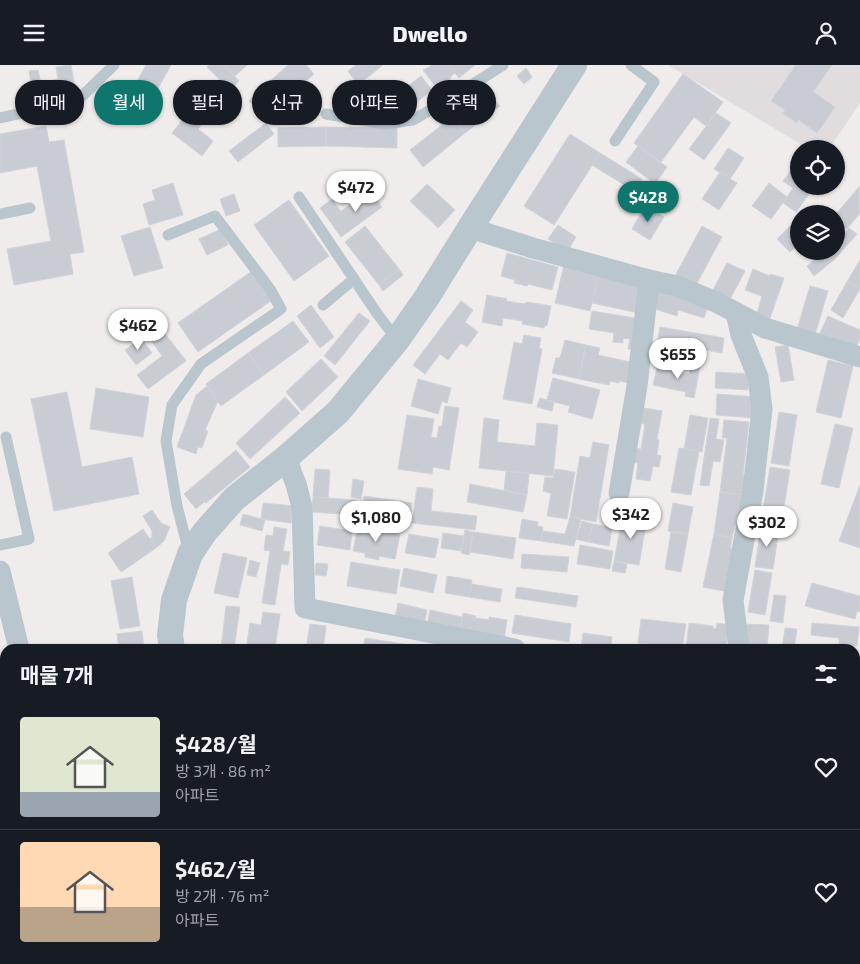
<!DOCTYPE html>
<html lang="ko">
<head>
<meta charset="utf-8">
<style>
  :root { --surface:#171b24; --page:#20242c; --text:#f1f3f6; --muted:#9ea1a6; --line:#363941; --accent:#0f766e }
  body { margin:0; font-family:"Exo 2","Noto Sans KR",sans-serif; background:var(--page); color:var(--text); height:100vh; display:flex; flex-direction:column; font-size:19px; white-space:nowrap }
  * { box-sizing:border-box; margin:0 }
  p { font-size:16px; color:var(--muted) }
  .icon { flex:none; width:28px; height:28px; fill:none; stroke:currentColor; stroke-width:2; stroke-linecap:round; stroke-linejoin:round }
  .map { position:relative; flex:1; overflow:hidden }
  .side { position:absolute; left:0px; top:579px; width:860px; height:321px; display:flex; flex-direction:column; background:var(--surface); border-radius:15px 15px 0 0; box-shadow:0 1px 4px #0004 }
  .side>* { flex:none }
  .top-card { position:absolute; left:15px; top:15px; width:500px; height:45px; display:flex; gap:10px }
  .tools { position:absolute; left:790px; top:75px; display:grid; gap:10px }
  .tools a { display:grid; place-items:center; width:55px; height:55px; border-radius:50%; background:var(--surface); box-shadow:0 1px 4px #0004; font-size:25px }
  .price { position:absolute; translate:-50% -42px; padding:0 11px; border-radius:18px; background:#fff; color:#222; font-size:16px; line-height:32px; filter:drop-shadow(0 1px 2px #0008) }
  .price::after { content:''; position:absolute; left:50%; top:30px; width:15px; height:11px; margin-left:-8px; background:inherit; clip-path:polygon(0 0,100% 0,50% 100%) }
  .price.on { background:var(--accent); color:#fff }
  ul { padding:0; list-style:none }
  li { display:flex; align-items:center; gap:15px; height:125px; padding:0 20px }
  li+li { border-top:1px solid var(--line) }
  li span { display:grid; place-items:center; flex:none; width:140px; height:100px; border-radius:5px; color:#555 }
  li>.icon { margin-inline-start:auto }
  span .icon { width:60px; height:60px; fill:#fffc; stroke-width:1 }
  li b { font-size:21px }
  h2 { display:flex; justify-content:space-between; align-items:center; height:60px; padding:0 20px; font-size:21px }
  .pill { padding:0 18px; border-radius:22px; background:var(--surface); box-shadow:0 1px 4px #0004; font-size:18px; line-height:45px }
  .pill.on { background:var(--accent); color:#fff }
  header { display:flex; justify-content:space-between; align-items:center; height:65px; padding:0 20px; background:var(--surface); font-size:22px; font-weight:800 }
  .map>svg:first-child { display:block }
  .education { fill:#e1dddf }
  .building { fill:#c9ccd2; stroke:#d0d3d9 }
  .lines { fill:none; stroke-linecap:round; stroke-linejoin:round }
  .service { stroke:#bac6cd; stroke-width:11 }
  .minor { stroke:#bac6cd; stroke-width:21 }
  .tertiary { stroke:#bac6cd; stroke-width:26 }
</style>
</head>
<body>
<header><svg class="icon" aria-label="menu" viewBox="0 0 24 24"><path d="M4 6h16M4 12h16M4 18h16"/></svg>Dwello<svg class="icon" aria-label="person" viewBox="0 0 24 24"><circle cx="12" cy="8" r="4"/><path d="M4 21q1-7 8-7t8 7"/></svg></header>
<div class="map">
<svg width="860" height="899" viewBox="0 0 860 899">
  <rect width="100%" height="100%" fill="#f0ecec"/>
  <polygon class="education" points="668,0 860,0 860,38 829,84 809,84"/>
  <g class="building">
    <polygon points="71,0 75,23 33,31 29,6 38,5 41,18 58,14 56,2"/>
    <polygon points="146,0 171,0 146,45 127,35"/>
    <polygon points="209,0 224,0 239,16 230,25 207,2"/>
    <polygon points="224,0 247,0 235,11"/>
    <polygon points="288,0 306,0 314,9 274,45 257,28"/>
    <polygon points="356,0 383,0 358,20 348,6"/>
    <polygon points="433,0 449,0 455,8 450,12 451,13 447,18 438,25 423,5"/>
    <polygon points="449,0 475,0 459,13"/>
    <polygon points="796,0 832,0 813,27 835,42 817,68 799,55 796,58 783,48 785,45 771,36"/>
    <polygon points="526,3 532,12 524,19 517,11"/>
    <polygon points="683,9 723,37 706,61 694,52 661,97 634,78"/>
    <polygon points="421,11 432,25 402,49 391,34"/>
    <polygon points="487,26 500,41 465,68 453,53"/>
    <polygon points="204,27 219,38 198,64 213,76 202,91 172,68"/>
    <polygon points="257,28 271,43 263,51 249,36"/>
    <polygon points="449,47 465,68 423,102 410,85 442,60 438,55"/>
    <polygon points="716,48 731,58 704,95 689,84"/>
    <polygon points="266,58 274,69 238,97 229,86"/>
    <polygon points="46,61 49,77 64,75 84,187 70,189 73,209 14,220 7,184 51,176 37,101 0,108 0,69"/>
    <polygon points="326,62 397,63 397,83 326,81"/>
    <polygon points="326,62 326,81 278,82 278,63"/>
    <polygon points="570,69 600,88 554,160 524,141"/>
    <polygon points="638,81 667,102 655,119 626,97"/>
    <polygon points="728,83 744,93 730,114 714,104"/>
    <polygon points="600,88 642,114 634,126 592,100"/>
    <polygon points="797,98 799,99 799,121 815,121 796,147 783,138 793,123 783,116"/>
    <polygon points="720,107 737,118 719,145 702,134"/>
    <polygon points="173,118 183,150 149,160 143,139 155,135 152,125"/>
    <polygon points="769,118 787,132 771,154 752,141"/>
    <polygon points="427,119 455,145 438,163 410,136"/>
    <polygon points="859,122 860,148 847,164 836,155 836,149"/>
    <polygon points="370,125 382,142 341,172 329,155"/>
    <polygon points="234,129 240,146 226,151 220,134"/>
    <polygon points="332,134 341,147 329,155 320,143"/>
    <polygon points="289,135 329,191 294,216 254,160"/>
    <polygon points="645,141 664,152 650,175 632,164"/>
    <polygon points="799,152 799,179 790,187 777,174"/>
    <polygon points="558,160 576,172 567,187 548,174"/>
    <polygon points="365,161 399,204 379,220 345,177"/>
    <polygon points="702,161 722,172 695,222 675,211"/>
    <polygon points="150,162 163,203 134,211 121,171"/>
    <polygon points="849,163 857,169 835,194 814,211 807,201 826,186 836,186 836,178"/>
    <polygon points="221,164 228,180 207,190 199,174"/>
    <polygon points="507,188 558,202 552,225 528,219 527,221 514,218 515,215 501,211"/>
    <polygon points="860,195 860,224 847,217"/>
    <polygon points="727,198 745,206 729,236 712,227"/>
    <polygon points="564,200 599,208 590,246 555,238"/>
    <polygon points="399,204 403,210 383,226 379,220"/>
    <polygon points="753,204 770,211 770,209 784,213 769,256 756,252 762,231 745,225"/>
    <polygon points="252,206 272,235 198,287 178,258"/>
    <polygon points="599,208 645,218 639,248 592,238"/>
    <polygon points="847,217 860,224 843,253 831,245"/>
    <polygon points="810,221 828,226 814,273 796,268"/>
    <polygon points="657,225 708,240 704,253 678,245 677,251 652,243"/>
    <polygon points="487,230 507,234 506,236 525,239 526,237 551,241 547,261 545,260 544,263 522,259 523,256 503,253 502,261 482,257"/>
    <polygon points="461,236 473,245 465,257 478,267 467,282 461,278 448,295 440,289 425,309 413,300"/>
    <polygon points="311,240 334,272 320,283 297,251"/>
    <polygon points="592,246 641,254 636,285 628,284 630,274 623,273 623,278 613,277 614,268 589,264"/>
    <polygon points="359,248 370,256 335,300 324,291"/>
    <polygon points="828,251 860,265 860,274 854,286 819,270"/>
    <polygon points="293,256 309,277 264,310 248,288"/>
    <polygon points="660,262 724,273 722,288 701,284 701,286 657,279"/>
    <polygon points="163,266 186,296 148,324 137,310 162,291 151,275"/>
    <polygon points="524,270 541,273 539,283 542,284 532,339 503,334 514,277 522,279"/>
    <polygon points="141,273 152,288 136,300 125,285"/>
    <polygon points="565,275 586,280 579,314 552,308 556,293 560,293"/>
    <polygon points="586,280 600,283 598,290 635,298 630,318 619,316 619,318 610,316 609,320 579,314"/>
    <polygon points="788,280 794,315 781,317 775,282"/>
    <polygon points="248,288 264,310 221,341 206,319"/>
    <polygon points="321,294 338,312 302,346 286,327"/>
    <polygon points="828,295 853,301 841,353 816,347"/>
    <polygon points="691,300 700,302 694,333 685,331 686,327 653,320 657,303 689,309"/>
    <polygon points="716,307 749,309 748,325 715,323"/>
    <polygon points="553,313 600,325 592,354 568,347 570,341 547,335"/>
    <polygon points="418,314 451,323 447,338 442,336 438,349 411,341"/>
    <polygon points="207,321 218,336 205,365 208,366 202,383 198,382 196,389 177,382 196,330"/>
    <polygon points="96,323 149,332 143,372 90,364"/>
    <polygon points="67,327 82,402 132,392 139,429 54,446 31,334"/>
    <polygon points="717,329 758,332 756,353 716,350"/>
    <polygon points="285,332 300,348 250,394 236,378"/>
    <polygon points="540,333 554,337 552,346 537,342"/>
    <polygon points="445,341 459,343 449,405 433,402 432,409 398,404 407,350 434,354 431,372 437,373 439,361 442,361"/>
    <polygon points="638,342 662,346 657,374 659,375 657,390 661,391 659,402 653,401 650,416 636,414 638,398 631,397 634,383 641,384 645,359 636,358"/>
    <polygon points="779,347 797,350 789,401 771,398"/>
    <polygon points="690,350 708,353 702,387 684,384"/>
    <polygon points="484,353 499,355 497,377 535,381 537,358 558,360 553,411 479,403"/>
    <polygon points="710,353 719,354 716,374 724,375 720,397 713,396 709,421 700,420"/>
    <polygon points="724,355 749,357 743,410 748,410 745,430 720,427 727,373 722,373"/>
    <polygon points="835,359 853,363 839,423 821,419"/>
    <polygon points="593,377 609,380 596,457 570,452 580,391 590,393"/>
    <polygon points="679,383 699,386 691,430 671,427"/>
    <polygon points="236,385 250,402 206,438 204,437 196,444 184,429"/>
    <polygon points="770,402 790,405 782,454 762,451"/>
    <polygon points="315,404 330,405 328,433 313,432"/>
    <polygon points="555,404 575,407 567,454 547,451 551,428 543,426 545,412 553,413"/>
    <polygon points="506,406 529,409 527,430 504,425"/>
    <polygon points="353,414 364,416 361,434 351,432"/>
    <polygon points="470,419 527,430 523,447 467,437"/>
    <polygon points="860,420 860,483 839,476"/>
    <polygon points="417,422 433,424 431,446 477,451 475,465 412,458"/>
    <polygon points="720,427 745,430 747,453 737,452 732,473 714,469"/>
    <polygon points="364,431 412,438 410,457 407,456 406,464 381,460 382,453 361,450"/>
    <polygon points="313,432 356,435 355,450 312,447"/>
    <polygon points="263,438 293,441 291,458 261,454"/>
    <polygon points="673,438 693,442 688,469 668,466"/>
    <polygon points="152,445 161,458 170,462 164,476 156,483 150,474 152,472 152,466 143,451"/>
    <polygon points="243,449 265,455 262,466 240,460"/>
    <polygon points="623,449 647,454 639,500 614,496"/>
    <polygon points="570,452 581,454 574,481 541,476 542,466 565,469"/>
    <polygon points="522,454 538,457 537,461 543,462 541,476 519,473"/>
    <polygon points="582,456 593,459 588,477 576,474"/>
    <polygon points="593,459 612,463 609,481 588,477"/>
    <polygon points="320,461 352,466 350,485 317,480"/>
    <polygon points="358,461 400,469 395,494 379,491 379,495 365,492 365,488 353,486"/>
    <polygon points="761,461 779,464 773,504 755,502"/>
    <polygon points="274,462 287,464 283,486 290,487 288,500 281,499 275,540 262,538 270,486 264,485 266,470 273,471"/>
    <polygon points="143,464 156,483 121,507 108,488"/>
    <polygon points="465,465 473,467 469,490 461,488"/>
    <polygon points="473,467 516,473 513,494 470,487"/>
    <polygon points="671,467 688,469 681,507 665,504"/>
    <polygon points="443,468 464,471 461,486 441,483"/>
    <polygon points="409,469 439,474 435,493 405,488"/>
    <polygon points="714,469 732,473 730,483 736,484 729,527 703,522"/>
    <polygon points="580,480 613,486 610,504 577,499"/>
    <polygon points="223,488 247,493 238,533 214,528"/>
    <polygon points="522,489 569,492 567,507 521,503"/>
    <polygon points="250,495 260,498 256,512 247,510"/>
    <polygon points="614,496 627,499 625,508 612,506"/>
    <polygon points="351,497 400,505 396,529 347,521"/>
    <polygon points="316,498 328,499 326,511 315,510"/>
    <polygon points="404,503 437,510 433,528 400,521"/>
    <polygon points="755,505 772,508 765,550 748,547"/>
    <polygon points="447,511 472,515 469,532 445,528"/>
    <polygon points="132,512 140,561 120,564 111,516"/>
    <polygon points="812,518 860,531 860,547 857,546 855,554 805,541"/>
    <polygon points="471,519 502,524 500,537 469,532"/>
    <polygon points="517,522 578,531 576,542 515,533"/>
    <polygon points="774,530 786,531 783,558 770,556"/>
    <polygon points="398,538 427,545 424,560 395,553"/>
    <polygon points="226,541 240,542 234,584 221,584"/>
    <polygon points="430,545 462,552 460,567 427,560"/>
    <polygon points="263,547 280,549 275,584 257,584 258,580 247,579 250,558 261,560"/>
    <polygon points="463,548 476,551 475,553 489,555 489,552 507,555 504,575 460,567"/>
    <polygon points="515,550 571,559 569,577 512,568"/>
    <polygon points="641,554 686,559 682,584 638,578"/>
    <polygon points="689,558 713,561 713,563 716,564 717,558 729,560 726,584 686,583"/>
    <polygon points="812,558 859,562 857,581 839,579 839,573 811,570"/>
    <polygon points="310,559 326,561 323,584 306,584"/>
    <polygon points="742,559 769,560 767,584 743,584"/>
    <polygon points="785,563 797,564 794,584 782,584"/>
    <polygon points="142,566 144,584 119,584 117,569"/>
    <polygon points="583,568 612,572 611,579 634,582 633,584 581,584"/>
    <polygon points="365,573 403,579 402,584 363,584"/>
    <polygon points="403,579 431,584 402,584"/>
    <polygon points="860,629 860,662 855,667 855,634"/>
    <polygon points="858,667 860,669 860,697 855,693 855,671"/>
    <polygon points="860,704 860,730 855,737 855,710"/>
    <polygon points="855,755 860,763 860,773 855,776"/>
    <rect x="0" y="822" width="5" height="16"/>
    <rect x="0" y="848" width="5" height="16"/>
    <polygon points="860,851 860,871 855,872 855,852"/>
    <polygon points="325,895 417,895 416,899 329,899 329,896"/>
    <rect x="420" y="895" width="64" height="4"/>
    <polygon points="484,895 508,898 508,899 484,899"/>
    <polygon points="744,895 769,895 770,899 731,899"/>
    <polygon points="769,895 826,895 811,899 770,899"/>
  </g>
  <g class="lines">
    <g class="service">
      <polyline points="326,49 385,59 413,55 453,32 503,0"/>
      <polyline points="0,53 77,36 114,0"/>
      <polyline points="615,76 654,17 631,0"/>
      <polyline points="299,132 376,247 397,275"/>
      <polyline points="0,149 30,143"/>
      <polyline points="168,170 215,151 270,224 281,244 201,299 172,340 166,376 177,441 189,487"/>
      <polyline points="323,240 354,214"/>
      <polyline points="0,480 29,474 6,372"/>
      <polyline points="0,842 5,842"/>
    </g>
    <g class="minor">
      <polyline points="470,163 533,183 649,215 677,221 716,237 765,263 860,292"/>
      <polyline points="736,248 741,270 758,312 762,344 753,426 733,535 739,584"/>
      <polyline points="286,393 296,419 302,442 305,543 515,584"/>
      <polyline points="619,428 637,321 649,215"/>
      <polyline points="0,506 19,584"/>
      <polyline points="855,604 860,607"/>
      <polyline points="96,895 97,899"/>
    </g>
    <g class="tertiary">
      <polyline points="172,584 170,570 174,535 190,489 204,468 234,434 286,393 338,347 397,275 427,232 470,163 574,0"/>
      <polyline points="209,895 209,899"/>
    </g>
  </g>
</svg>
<div class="tools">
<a><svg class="icon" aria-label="locate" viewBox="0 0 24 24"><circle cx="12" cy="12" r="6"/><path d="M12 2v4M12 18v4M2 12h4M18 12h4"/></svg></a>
<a><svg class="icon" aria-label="layers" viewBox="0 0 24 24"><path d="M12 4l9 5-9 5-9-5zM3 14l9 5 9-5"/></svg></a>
</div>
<b class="price" style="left:356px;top:148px">$472</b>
<b class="price on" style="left:648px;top:158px">$428</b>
<b class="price" style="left:138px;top:286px">$462</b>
<b class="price" style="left:678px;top:315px">$655</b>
<b class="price" style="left:631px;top:475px">$342</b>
<b class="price" style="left:376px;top:478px">$1,080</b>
<b class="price" style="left:767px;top:483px">$302</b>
<div class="top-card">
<a class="pill">매매</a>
<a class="pill on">월세</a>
<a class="pill">필터</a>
<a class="pill">신규</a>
<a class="pill">아파트</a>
<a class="pill">주택</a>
</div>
<section class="side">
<h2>매물 7개<svg class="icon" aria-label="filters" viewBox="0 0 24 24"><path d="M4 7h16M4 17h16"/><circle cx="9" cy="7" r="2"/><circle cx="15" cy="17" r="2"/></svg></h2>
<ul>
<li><span style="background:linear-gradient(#dfe7d0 75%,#9aa5b1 0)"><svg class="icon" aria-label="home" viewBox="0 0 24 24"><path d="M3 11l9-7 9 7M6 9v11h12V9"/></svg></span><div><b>$428/월</b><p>방 3개 · 86 m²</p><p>아파트</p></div><svg class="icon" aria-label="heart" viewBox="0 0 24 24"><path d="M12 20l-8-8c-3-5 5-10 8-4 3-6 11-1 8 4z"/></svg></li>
<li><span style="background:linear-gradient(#ffd9b3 65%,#b9a48a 0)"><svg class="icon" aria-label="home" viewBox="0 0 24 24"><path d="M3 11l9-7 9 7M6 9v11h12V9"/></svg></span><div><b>$462/월</b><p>방 2개 · 76 m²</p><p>아파트</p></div><svg class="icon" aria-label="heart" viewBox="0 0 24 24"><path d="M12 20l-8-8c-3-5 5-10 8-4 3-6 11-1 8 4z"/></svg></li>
</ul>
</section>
</div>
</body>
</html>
